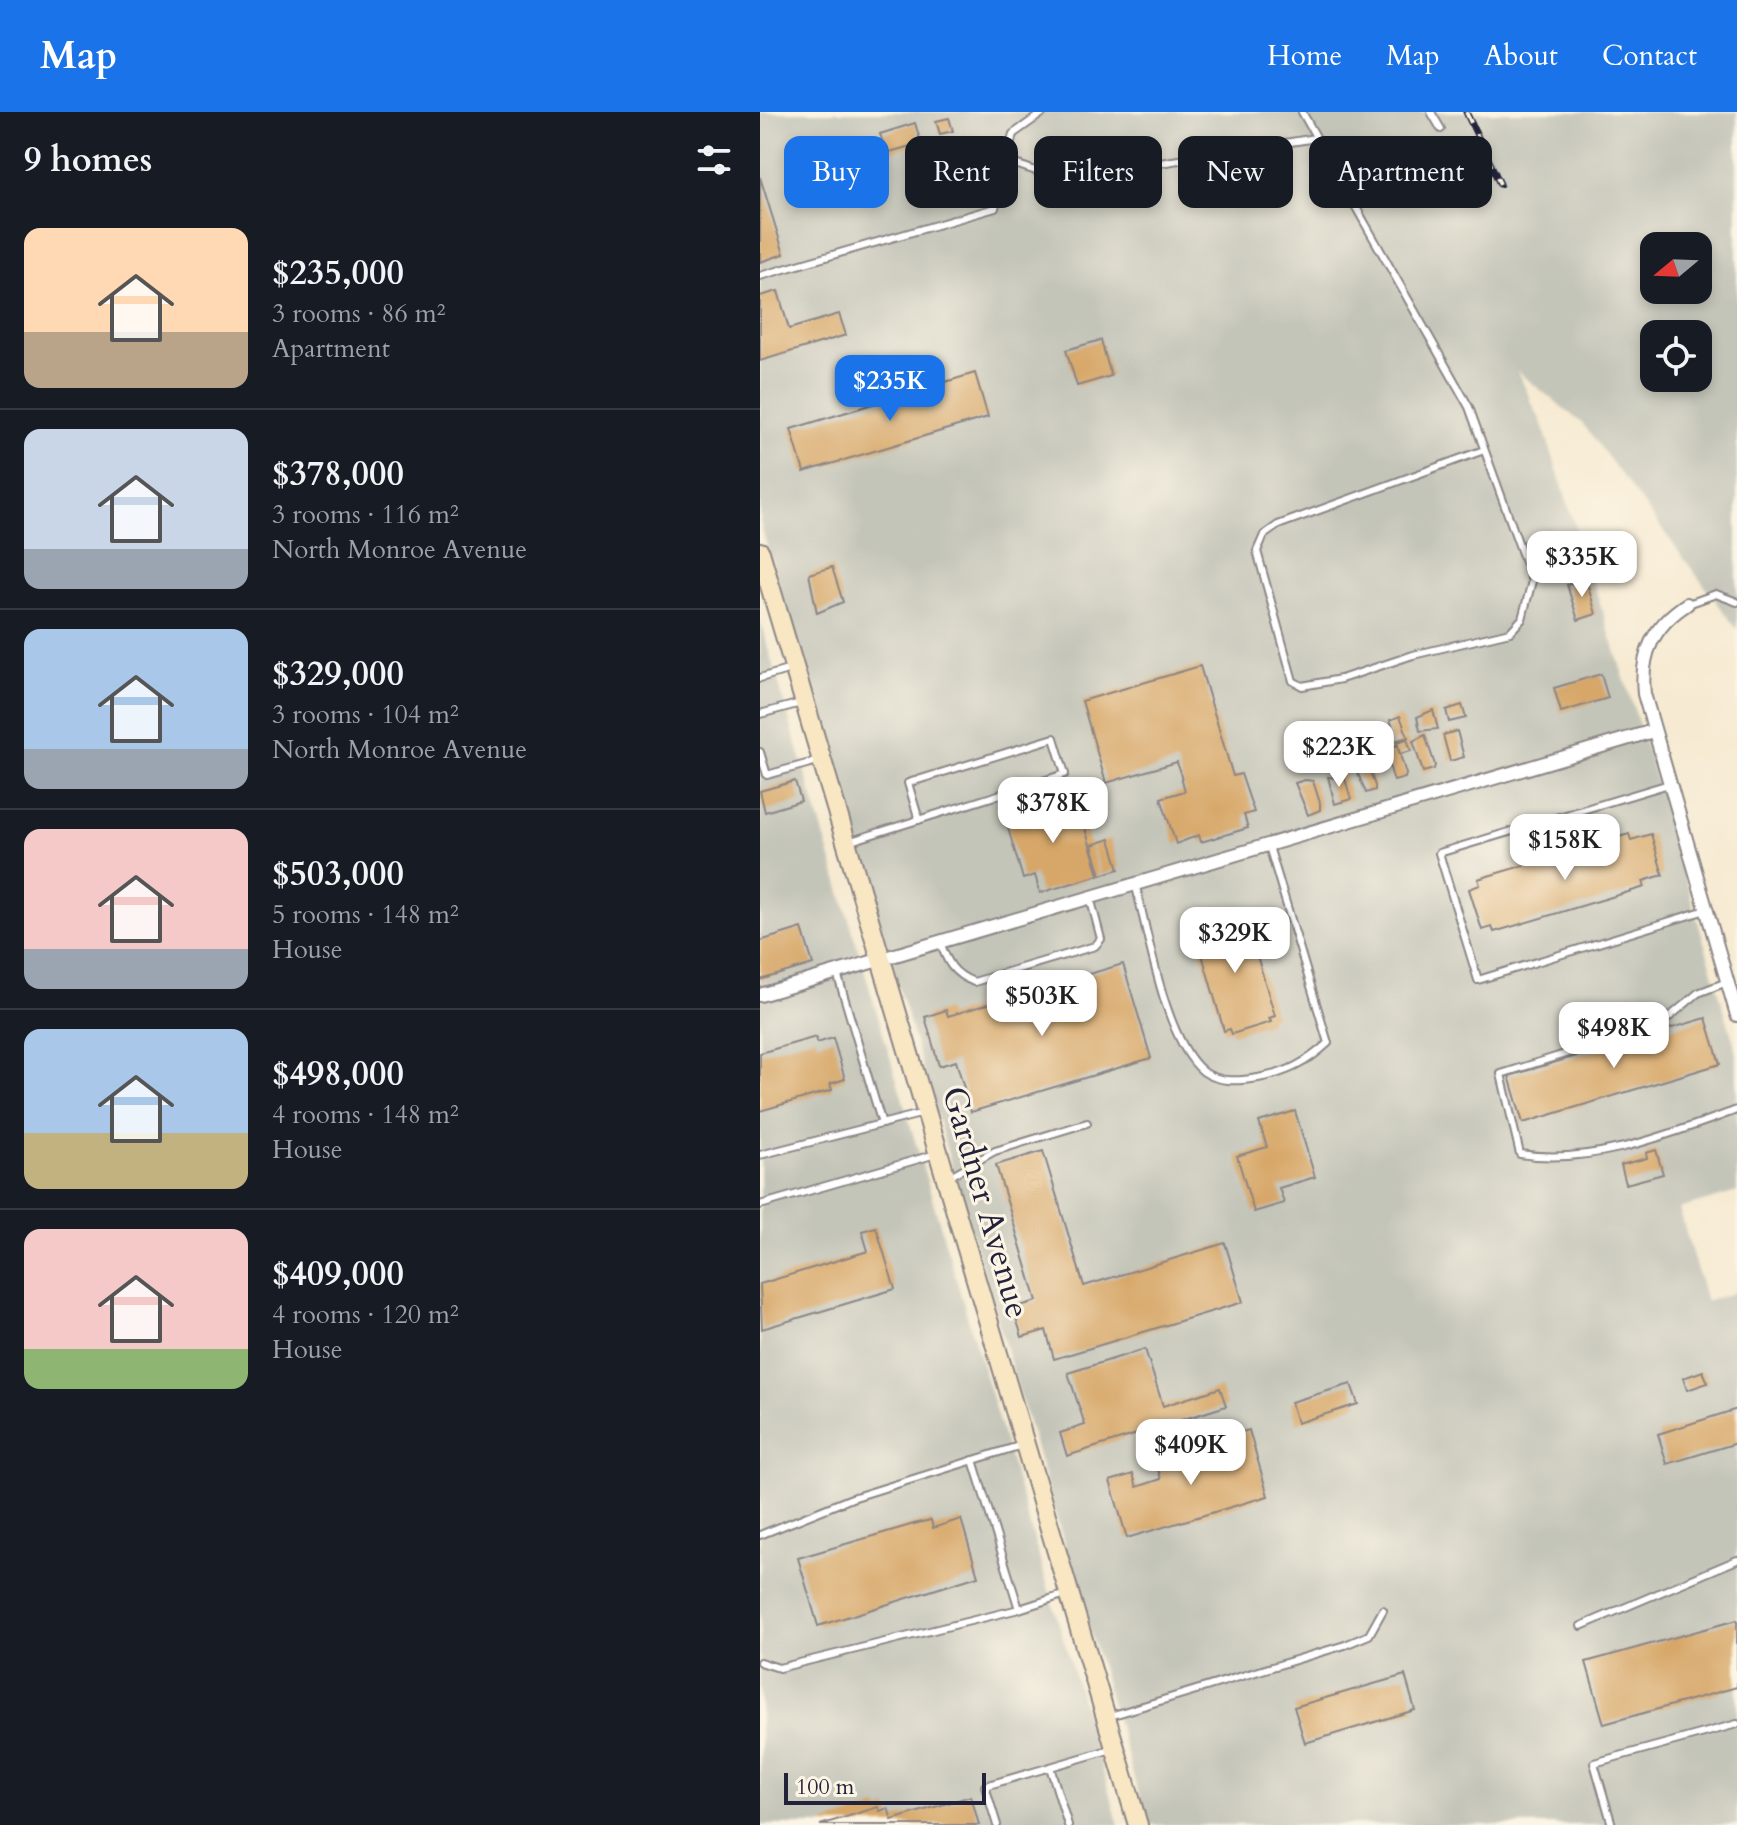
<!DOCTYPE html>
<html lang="en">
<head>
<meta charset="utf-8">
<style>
  :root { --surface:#171b24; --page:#242831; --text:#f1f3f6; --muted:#9ea1a6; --line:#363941; --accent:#1a73e8 }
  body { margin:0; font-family:Cardo,serif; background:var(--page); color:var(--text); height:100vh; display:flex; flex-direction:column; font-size:30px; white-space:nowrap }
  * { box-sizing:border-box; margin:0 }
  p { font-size:26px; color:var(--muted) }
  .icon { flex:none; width:44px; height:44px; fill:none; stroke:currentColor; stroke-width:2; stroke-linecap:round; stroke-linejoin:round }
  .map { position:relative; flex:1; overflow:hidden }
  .panel { display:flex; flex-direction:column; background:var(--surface); width:760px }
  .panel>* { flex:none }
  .hud { position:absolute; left:24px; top:24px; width:760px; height:72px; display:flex; gap:16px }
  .needle { width:52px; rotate:251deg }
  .tools { position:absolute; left:880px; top:120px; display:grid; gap:16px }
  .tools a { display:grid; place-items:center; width:72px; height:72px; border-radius:16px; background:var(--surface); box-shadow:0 4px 12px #0003; font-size:40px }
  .scale { position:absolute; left:24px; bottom:20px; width:202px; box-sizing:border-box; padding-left:8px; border:4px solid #22223b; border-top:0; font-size:22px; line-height:28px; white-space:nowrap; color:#22223b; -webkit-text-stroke:6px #fcf5e5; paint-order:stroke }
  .price { position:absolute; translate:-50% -68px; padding:0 18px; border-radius:16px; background:#fff; color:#222; font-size:26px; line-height:52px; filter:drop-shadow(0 2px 4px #0008) }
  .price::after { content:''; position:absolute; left:50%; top:48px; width:24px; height:18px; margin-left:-12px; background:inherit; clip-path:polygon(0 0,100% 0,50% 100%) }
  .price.current { background:var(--accent); color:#fff }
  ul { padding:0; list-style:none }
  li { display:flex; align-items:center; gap:24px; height:200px; padding:0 24px }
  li+li { border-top:2px solid var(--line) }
  li span { display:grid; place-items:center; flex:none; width:224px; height:160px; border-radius:16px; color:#555 }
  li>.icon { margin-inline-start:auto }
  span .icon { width:96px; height:96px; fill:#fffc; stroke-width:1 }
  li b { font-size:34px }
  h2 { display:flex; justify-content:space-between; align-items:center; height:96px; padding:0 24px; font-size:34px }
  .tag { padding:0 28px; border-radius:16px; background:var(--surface); box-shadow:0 4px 12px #0003; font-size:28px; line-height:72px }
  .tag.current { background:var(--accent); color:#fff }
  header { display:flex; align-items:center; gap:48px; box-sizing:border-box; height:112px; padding:0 40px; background:var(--accent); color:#fff }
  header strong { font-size:38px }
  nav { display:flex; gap:44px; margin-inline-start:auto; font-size:28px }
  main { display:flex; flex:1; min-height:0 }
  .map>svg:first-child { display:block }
  .industrial { fill:#c4c5b9; fill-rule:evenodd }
  .building { fill:#d7a769 }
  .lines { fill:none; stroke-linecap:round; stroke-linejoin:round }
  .lane-casing { stroke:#8c8686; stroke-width:10 }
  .street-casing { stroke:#8c8686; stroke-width:16 }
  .secondary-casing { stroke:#8c8686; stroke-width:22 }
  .lane { stroke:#fff; stroke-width:6 }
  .street { stroke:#fff; stroke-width:12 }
  .secondary { stroke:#f9e7c3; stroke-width:18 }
  .rail-casing { stroke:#22223b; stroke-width:7 }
  .rail { stroke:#fcf5e5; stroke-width:4; stroke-dasharray:12; stroke-linecap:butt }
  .labels { text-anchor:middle; stroke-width:6; stroke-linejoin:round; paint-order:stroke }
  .street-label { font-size:34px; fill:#22223b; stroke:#fcf5e5 }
</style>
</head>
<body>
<header>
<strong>Map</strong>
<nav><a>Home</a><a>Map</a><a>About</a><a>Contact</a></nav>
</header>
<main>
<section class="panel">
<h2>9 homes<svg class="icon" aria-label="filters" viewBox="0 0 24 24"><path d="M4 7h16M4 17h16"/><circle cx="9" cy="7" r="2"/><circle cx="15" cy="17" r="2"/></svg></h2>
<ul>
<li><span style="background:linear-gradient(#ffd9b3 65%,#b9a48a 0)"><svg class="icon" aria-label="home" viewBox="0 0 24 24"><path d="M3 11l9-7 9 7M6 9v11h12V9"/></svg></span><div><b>$235,000</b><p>3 rooms · 86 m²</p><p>Apartment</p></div></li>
<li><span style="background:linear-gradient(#c9d6e8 75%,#9aa5b1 0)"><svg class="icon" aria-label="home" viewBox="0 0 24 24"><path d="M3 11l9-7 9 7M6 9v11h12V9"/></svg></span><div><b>$378,000</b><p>3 rooms · 116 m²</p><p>North Monroe Avenue</p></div></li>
<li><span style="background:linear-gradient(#a9c7e8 75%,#9aa5b1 0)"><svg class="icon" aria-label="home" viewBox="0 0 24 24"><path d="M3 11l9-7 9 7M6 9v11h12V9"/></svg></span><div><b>$329,000</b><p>3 rooms · 104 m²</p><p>North Monroe Avenue</p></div></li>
<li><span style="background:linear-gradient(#f6c9c9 75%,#9aa5b1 0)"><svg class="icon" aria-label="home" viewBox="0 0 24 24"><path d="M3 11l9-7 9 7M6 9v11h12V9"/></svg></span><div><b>$503,000</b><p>5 rooms · 148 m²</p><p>House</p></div></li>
<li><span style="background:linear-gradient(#a9c7e8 65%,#c2b280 0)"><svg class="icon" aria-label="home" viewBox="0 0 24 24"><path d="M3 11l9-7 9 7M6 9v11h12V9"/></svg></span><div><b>$498,000</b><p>4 rooms · 148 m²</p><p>House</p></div></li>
<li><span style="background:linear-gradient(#f6c9c9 75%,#8fb573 0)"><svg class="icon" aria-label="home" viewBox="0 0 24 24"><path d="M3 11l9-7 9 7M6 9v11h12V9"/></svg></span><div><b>$409,000</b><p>4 rooms · 120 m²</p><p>House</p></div></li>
</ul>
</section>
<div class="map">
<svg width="977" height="1713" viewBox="0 0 977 1713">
  <rect width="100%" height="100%" fill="#fcf5e5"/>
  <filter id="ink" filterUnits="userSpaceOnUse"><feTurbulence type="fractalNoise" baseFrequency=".0125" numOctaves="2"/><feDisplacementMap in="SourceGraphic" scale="16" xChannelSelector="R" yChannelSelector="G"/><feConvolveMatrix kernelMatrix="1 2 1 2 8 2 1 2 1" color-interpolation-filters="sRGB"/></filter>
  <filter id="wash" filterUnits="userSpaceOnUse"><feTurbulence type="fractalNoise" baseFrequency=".006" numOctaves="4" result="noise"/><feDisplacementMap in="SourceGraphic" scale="32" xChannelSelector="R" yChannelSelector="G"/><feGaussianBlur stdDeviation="1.8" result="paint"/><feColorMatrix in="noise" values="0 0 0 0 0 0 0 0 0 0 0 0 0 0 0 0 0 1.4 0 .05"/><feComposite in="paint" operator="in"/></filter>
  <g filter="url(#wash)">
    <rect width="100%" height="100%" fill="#f6ead2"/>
    <g class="industrial">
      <path d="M 0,0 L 977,0 L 977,517 L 823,312 L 757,259 L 783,314 L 888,641 L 977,941 L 977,1080 L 919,1097 L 946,1189 L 977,1180 L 977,1713 L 388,1713 L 0,410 ZM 894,134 L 938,134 L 938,178 L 894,178 ZM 894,222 L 938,222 L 938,266 L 894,266 Z"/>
      <polygon points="0,509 359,1713 0,1713"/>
    </g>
    <g id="blocks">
      <g class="building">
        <polygon points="189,6 193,19 180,22 176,9"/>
        <polygon points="155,11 161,31 126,41 120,22"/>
        <polygon points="102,25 109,47 53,65 46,43"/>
        <polygon points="0,65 24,142 0,150"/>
        <polygon points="18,179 29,217 79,202 86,223 0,249 0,184"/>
        <polygon points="341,228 351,264 317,274 306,238"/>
        <polygon points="215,261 228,305 44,360 31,317"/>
        <polygon points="72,455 83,490 57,501 49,462"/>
        <polygon points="826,467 836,502 818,508 807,473"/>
        <polygon points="440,554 473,664 481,662 494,700 484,703 488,716 441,730 439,723 416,732 401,686 425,679 417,650 346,671 322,589"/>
        <polygon points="841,562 848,586 801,600 794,576"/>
        <polygon points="702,593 706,606 689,610 686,598"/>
        <polygon points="673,598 678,617 660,619 657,605"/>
        <polygon points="640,604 648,625 632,630 628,615 632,613 630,608"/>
        <polygon points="697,619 704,645 690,649 683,623"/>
        <polygon points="608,623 612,637 603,640 599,625"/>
        <polygon points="665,623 675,653 674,657 663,660 653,629"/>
        <polygon points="647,627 651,639 640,642 637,630"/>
        <polygon points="637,633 646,662 645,666 634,669 624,637"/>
        <polygon points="556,637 560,650 552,652 544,641"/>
        <polygon points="604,642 615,674 615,678 606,681 593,650"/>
        <polygon points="583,660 591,687 575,692 568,665 576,666 575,663"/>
        <polygon points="545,668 553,669 560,691 560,698 548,703 535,671"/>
        <polygon points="35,669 41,689 5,700 0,679"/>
        <polygon points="316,686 339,763 280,781 275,763 263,767 245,706"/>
        <polygon points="869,722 871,728 891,722 903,763 883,769 885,775 734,820 732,815 722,818 709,777 720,773 718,767"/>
        <polygon points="350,727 359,757 341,763 332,733"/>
        <polygon points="478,798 484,818 489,817 515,904 509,906 511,910 472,922 470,917 464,919 439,832 443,831 438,814 470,805 468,801"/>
        <polygon points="42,816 53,852 0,868 0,829"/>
        <polygon points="363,852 391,946 211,1000 196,949 179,954 165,905 186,898 188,904"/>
        <polygon points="946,906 960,952 763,1011 749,964"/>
        <polygon points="56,925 57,931 73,926 85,967 70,972 72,978 0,999 0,941"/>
        <polygon points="535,999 555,1065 519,1076 524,1091 494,1100 477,1044 507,1035 499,1010"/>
        <polygon points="896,1038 903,1062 866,1072 861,1053 887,1046 886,1041"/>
        <polygon points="283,1039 324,1174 465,1131 483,1190 294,1247 286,1218 262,1225 253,1196 277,1189 236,1053"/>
        <polygon points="116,1115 135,1177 2,1217 0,1172 108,1139 102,1119"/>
        <polygon points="385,1237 403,1294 460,1276 466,1294 307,1344 300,1321 325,1313 308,1261"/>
        <polygon points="943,1259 948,1271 927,1278 923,1266"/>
        <polygon points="591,1272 598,1292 537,1311 531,1290"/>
        <polygon points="977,1297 977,1331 907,1352 898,1322"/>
        <polygon points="489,1318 508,1384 367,1426 350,1369 373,1362 377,1375 401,1367 395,1348 443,1334 448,1353 472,1346 465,1325"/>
        <polygon points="201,1407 218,1464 58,1514 38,1446 154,1412 171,1408 173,1416"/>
        <polygon points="977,1508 977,1575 844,1612 826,1550"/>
        <polygon points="645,1563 655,1598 545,1631 534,1595"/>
        <polygon points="211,1684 219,1713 60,1713 118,1695 120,1699 128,1696 132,1708"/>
      </g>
    </g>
  </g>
  <g filter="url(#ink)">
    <use href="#blocks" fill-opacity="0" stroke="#8c8686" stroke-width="2"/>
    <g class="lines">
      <g class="lane-casing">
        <g id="lane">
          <polyline points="542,0 709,295 772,469 762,507 750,520 653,543 581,567 542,574 533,569 497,439 504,423 518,413 724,338"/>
          <polyline points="671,0 681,17"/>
          <polyline points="246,49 300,67 556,26"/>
          <polyline points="0,164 235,96 253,22 284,0"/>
          <polyline points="928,492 956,482 977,490"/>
          <polyline points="0,566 31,557"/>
          <polyline points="0,602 41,591"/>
          <polyline points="0,640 7,663 61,648"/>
          <polyline points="909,672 679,741 718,868 946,798"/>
          <polyline points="91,729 305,662 294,626 148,671 159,708"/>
          <path d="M 375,771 C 388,820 405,930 444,960 C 460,971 480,969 498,966 C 527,961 546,951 568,931 L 508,731"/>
          <path d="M 180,830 C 187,850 193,862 214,870 L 335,834 L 341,827 L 330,785"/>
          <polyline points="77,861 122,1012"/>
          <path d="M 967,870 L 938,881 L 901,912 L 741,962 L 760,1042 C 831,1054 910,1022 977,998"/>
          <polyline points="0,1043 164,1001"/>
          <polyline points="190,1064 235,1039 327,1011"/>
          <polyline points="0,1093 176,1042"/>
          <polyline points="213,1348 259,1497 306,1482"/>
          <polyline points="0,1423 92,1386 262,1333"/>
          <polyline points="821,1514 977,1448"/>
          <polyline points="0,1550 19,1556 259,1497"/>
          <polyline points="350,1604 585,1533 609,1523 623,1498"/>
          <polyline points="290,1655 308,1713"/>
          <polyline points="237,1713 225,1674 352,1637"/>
          <polyline points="852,1713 834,1651 977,1612"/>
        </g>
      </g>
      <g class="street-casing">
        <g id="street">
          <path d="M 927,492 C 893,514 880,542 884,582 L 977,903"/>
          <polyline points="0,883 893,619"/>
        </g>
      </g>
      <g class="secondary-casing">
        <polyline id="secondary" points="0,440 378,1713"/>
      </g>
      <use href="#lane" class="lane"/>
      <use href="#street" class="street"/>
      <use href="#secondary" class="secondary"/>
      <g class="rail-casing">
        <polyline id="rail" points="706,0 740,72"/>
      </g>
      <use href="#rail" class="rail"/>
    </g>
  </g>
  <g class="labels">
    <g class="street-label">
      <text transform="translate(227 1090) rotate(74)" y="12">Gardner Avenue</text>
    </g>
  </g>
</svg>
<div class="tools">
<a><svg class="needle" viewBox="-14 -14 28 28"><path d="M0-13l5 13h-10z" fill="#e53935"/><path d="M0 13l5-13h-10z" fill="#9ea1a6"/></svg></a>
<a><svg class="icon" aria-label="locate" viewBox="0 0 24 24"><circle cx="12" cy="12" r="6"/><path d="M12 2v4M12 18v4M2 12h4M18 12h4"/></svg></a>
</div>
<div class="scale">100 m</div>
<b class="price current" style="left:130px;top:311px">$235K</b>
<b class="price" style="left:822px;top:487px">$335K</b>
<b class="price" style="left:579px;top:677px">$223K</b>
<b class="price" style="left:293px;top:733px">$378K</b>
<b class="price" style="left:805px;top:770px">$158K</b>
<b class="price" style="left:475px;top:863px">$329K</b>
<b class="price" style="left:282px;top:926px">$503K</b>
<b class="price" style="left:854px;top:958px">$498K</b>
<b class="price" style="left:431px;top:1375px">$409K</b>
<div class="hud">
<a class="tag current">Buy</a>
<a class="tag">Rent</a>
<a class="tag">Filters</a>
<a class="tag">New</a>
<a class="tag">Apartment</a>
</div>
</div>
</main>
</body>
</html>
